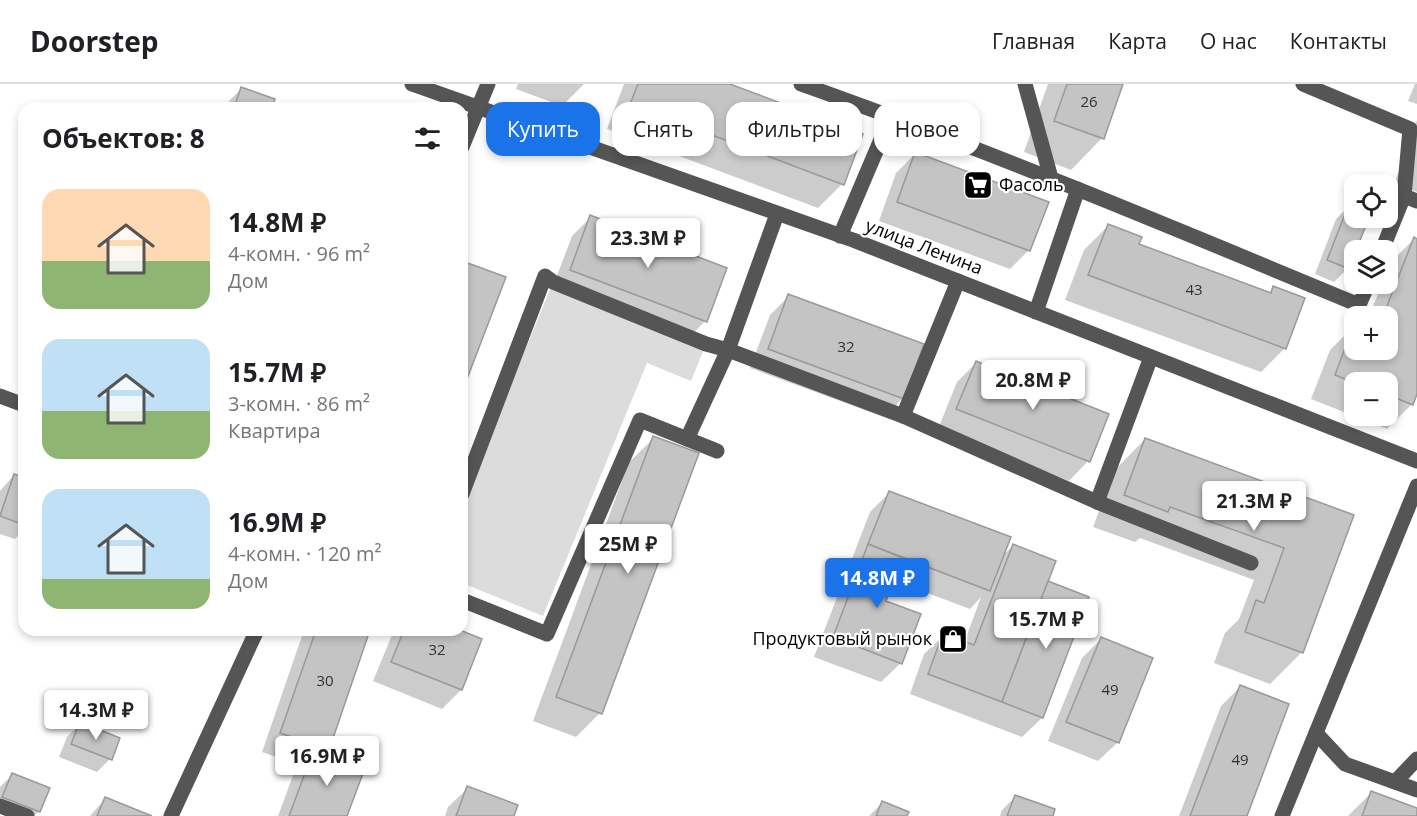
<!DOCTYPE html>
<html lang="ru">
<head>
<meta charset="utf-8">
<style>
  :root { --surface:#fff; --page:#f2f2f2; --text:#202124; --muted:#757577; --line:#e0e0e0; --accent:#1a73e8 }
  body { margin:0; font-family:"Open Sans",sans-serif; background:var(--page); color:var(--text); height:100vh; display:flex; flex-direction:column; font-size:22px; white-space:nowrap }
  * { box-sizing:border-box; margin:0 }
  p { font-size:20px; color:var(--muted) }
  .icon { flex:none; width:33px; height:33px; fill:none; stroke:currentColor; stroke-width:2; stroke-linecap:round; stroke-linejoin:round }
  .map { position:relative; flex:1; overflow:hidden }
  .sheet { position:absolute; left:18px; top:18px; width:450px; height:534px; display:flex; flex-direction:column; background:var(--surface); border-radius:18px; box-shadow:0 3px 9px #0003 }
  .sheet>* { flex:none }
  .top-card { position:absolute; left:486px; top:18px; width:570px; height:54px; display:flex; gap:12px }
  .tools { position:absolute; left:1344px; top:90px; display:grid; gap:12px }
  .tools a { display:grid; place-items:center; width:54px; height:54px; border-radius:12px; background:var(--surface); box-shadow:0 3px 9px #0003; font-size:30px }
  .price { position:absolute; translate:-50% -51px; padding:0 14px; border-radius:6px; background:#fff; color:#222; font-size:20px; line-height:39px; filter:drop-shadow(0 2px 3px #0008) }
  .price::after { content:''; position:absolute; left:50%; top:36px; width:18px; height:14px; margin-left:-9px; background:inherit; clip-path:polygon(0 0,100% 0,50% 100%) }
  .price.on { background:var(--accent); color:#fff }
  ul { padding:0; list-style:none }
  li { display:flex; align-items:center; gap:18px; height:150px; padding:0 24px }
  li span { display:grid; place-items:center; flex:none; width:168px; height:120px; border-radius:18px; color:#555 }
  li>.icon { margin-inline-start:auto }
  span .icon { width:72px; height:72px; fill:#fffc; stroke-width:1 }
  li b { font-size:26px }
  h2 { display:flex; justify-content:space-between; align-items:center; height:72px; padding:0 24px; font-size:26px }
  .chip { padding:0 21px; border-radius:18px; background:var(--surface); box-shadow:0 3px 9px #0003; font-size:21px; line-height:54px }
  .chip.on { background:var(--accent); color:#fff }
  header { display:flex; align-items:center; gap:36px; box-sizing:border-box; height:84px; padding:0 30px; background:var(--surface); border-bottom:2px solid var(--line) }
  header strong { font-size:28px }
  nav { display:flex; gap:33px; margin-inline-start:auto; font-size:21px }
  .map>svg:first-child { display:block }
  .green { fill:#dcdcdc }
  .shadow { fill:#0003; fill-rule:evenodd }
  .building { fill:#c4c4c4; stroke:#999; stroke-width:1.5 }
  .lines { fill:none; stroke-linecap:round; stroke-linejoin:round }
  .minor { stroke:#555; stroke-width:15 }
  .labels { text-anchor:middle; stroke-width:4.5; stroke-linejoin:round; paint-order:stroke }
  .number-label { font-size:15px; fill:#313131 }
  .poi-label { font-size:18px; fill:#000; stroke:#fff; text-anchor:start }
  .street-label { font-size:18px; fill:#000; stroke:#fff }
</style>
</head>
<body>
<header>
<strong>Doorstep</strong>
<nav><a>Главная</a><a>Карта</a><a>О нас</a><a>Контакты</a></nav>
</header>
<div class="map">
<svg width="1417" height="732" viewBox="0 0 1417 732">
  <rect width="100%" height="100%" fill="#fff"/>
  <polygon class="green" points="553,198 706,260 691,297 647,279 543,532 462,499 462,420"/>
  <g class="shadow">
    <polygon points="518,0 584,0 562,22 516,5"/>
    <polygon points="624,0 726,0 842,100 818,124 607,45"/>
    <polygon points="1048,0 1121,0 1102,54 1071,86 1024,68"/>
    <polygon points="1415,0 1417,0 1417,20 1408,17"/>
    <polygon points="241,5 270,24 226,24 228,18"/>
    <polygon points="1417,36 1417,108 1394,100"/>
    <polygon points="915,70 1029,166 1010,185 879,137 896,89"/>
    <polygon points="1350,121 1354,123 1354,134 1367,134 1348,184 1334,198 1315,190 1336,135"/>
    <polygon points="591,133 725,185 705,237 686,257 552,205 572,152"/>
    <polygon points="1108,142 1137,161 1268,210 1274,204 1285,264 1261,288 1065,216 1084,166"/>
    <path d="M 1414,155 L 1417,156 L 1417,306 L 1412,320 L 1387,345 L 1311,315 L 1330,266 L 1354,242 L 1354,266 L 1388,266 L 1388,232 L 1369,232 L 1382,200 L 1388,200 L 1388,185 L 1390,179 ZM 1354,298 L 1388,298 L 1388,332 L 1354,332 Z"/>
    <polygon points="789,212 903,314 884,333 750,284 770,231"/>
    <polygon points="976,279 1107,331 1088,377 1069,397 938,345 957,298"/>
    <polygon points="654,354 600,629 576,653 533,637 629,378"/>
    <polygon points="1145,355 1353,431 1302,568 1270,600 1214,579 1225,549 1239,535 1254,496 1140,454 1135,458 1093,443 1114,387"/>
    <polygon points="14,391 24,395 24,446 15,455 0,450 0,407"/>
    <polygon points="890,408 1001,473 1013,462 1046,498 1087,514 1042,634 1022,653 910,610 924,570 944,551 964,559 981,513 970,525 893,496 884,518 901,579 881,598 814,573 870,428"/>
    <polygon points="304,546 369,546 327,665 322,670 345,732 278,732 295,686 300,681 262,668"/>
    <polygon points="394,546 456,546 461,606 442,625 373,597"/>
    <polygon points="1101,555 1118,658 1098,677 1048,657 1082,574"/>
    <polygon points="1240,603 1245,732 1179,732 1221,622"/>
    <polygon points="80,640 110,675 97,688 59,673 67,653"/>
    <polygon points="12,691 39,727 34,732 0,730 0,703"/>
    <polygon points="468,704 512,732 445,732 448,723"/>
    <polygon points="1371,709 1417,726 1417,732 1348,732"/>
    <polygon points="1015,713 1051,732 1000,732 1002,726"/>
    <polygon points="105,715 148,732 90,732"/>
    <polygon points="882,719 906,732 869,732"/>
  </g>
  <g class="building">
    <polygon points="638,0 730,0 863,50 844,101 630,20"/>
    <polygon points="1067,0 1123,0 1104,55 1054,37"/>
    <polygon points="241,3 275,15 272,24 234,24"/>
    <polygon points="915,68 1049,118 1030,167 897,118"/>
    <polygon points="1349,120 1354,122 1354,134 1369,134 1356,166 1354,166 1349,185 1327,176"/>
    <polygon points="590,131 727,184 707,238 570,186"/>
    <polygon points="1108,140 1142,153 1139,160 1271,209 1273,202 1305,214 1286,265 1088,191"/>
    <polygon points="1414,153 1417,155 1417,310 1413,321 1388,311 1388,298 1354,299 1335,291 1354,240 1354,266 1388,266 1388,232 1383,232"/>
    <polygon points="462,177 506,193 462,308"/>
    <polygon points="788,210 924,260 904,315 768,265"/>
    <polygon points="976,277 1109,330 1090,378 956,325"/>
    <polygon points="653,352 699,369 602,630 556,613"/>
    <polygon points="1145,354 1354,431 1303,569 1245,548 1256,516 1264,519 1284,464 1170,423 1168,428 1124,411"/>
    <polygon points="14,390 24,393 24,441 0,432"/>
    <polygon points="889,407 1011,453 990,507 868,460"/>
    <polygon points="868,460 903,474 886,517 921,530 902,580 833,553"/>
    <polygon points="1013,460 1056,477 1002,618 928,590 943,549 974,561"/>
    <polygon points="1048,497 1089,513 1043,634 1002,618"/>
    <polygon points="316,546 370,546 329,666 280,649"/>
    <polygon points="404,546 460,546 482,555 462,606 391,578"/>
    <polygon points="1101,553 1153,574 1119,659 1066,638"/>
    <polygon points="1240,601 1289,620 1247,732 1190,732"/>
    <polygon points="80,638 120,654 112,676 71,660"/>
    <polygon points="314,665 365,684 347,732 289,732"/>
    <polygon points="12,689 50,704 40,728 2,713"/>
    <polygon points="467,702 518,721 514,732 456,732"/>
    <polygon points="1371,707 1417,724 1417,732 1362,732"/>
    <polygon points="1015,711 1055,725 1053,732 1007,732"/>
    <polygon points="105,713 152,732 97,732"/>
    <polygon points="882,717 909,728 907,732 876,732"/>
  </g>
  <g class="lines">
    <g class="minor">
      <polyline points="412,0 853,156 1417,377"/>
      <path d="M 801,0 C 990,67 1174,144 1359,221 L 1368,200"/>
      <polyline points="1025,0 1051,94"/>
      <polyline points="1303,0 1410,45 1404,112"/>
      <polyline points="462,63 488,0"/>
      <polyline points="840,152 891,32"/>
      <polyline points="1382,166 1404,112 1417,117"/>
      <polyline points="1036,228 1078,105"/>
      <polyline points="0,312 24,321"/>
      <polyline points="903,332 958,197"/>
      <polyline points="687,355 728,266 777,130"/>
      <polyline points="462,410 545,192 553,198 706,260 728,266 903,332 1097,418 1251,479"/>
      <polyline points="1097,418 1151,273"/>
      <polyline points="462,516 547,550 640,336 717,367"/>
      <polyline points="1316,649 1345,680 1417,706"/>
      <polyline points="1395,698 1417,675"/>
      <polyline points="0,722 27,732"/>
      <polyline points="171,732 257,546"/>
      <polyline points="1282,732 1417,402"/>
    </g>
  </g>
  <defs>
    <g id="supermarket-square" transform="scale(1.5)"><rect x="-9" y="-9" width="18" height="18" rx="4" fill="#000" stroke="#fff"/><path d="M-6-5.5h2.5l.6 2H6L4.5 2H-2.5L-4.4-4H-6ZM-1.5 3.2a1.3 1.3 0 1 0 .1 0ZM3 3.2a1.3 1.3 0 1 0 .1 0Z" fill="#fff"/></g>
    <g id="shop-square" transform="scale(1.5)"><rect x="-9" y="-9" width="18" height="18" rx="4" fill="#000" stroke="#fff"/><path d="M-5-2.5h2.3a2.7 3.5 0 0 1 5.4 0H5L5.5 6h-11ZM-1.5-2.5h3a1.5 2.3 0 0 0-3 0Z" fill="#fff"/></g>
  </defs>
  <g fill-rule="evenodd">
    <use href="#supermarket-square" x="978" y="101"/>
    <use href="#shop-square" x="953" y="555"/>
  </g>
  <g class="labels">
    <g class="number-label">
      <text x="1089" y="23">26</text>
      <text x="1194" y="211">43</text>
      <text x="846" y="268">32</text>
      <text x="437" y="571">32</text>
      <text x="325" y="602">30</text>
      <text x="1110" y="611">49</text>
      <text x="1240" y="681">49</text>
    </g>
    <g class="poi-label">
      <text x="999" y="107">Фасоль</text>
      <text x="932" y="561" text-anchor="end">Продуктовый рынок</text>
    </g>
    <g class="street-label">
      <text transform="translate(924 163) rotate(21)" y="6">улица Ленина</text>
    </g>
  </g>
</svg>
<div class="tools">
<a><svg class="icon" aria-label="locate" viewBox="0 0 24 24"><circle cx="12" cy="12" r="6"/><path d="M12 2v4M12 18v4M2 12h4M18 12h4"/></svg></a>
<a><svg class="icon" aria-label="layers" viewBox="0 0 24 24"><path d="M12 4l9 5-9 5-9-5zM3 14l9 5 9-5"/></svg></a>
<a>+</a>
<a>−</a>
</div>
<b class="price" style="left:648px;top:185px">23.3M ₽</b>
<b class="price" style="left:1033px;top:327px">20.8M ₽</b>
<b class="price" style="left:1254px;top:448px">21.3M ₽</b>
<b class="price" style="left:628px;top:491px">25M ₽</b>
<b class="price on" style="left:877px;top:525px">14.8M ₽</b>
<b class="price" style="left:1046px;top:566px">15.7M ₽</b>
<b class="price" style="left:96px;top:657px">14.3M ₽</b>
<b class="price" style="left:327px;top:703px">16.9M ₽</b>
<div class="top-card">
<a class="chip on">Купить</a>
<a class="chip">Снять</a>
<a class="chip">Фильтры</a>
<a class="chip">Новое</a>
</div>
<section class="sheet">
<h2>Объектов: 8<svg class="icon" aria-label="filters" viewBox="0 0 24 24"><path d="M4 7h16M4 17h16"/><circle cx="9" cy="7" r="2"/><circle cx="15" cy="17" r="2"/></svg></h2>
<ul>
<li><span style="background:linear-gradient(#ffd9b3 60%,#8fb573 0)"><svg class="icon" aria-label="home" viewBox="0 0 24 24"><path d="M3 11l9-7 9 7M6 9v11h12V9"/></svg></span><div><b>14.8M ₽</b><p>4-комн. · 96 m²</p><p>Дом</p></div></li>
<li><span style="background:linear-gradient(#bfe0f5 60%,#8fb573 0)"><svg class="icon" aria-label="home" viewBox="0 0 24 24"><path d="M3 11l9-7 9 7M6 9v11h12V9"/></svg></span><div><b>15.7M ₽</b><p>3-комн. · 86 m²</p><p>Квартира</p></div></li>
<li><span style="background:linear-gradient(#bfe0f5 75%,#8fb573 0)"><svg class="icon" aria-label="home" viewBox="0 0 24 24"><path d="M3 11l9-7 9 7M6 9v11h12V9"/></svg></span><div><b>16.9M ₽</b><p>4-комн. · 120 m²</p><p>Дом</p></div></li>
</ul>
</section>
</div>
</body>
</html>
